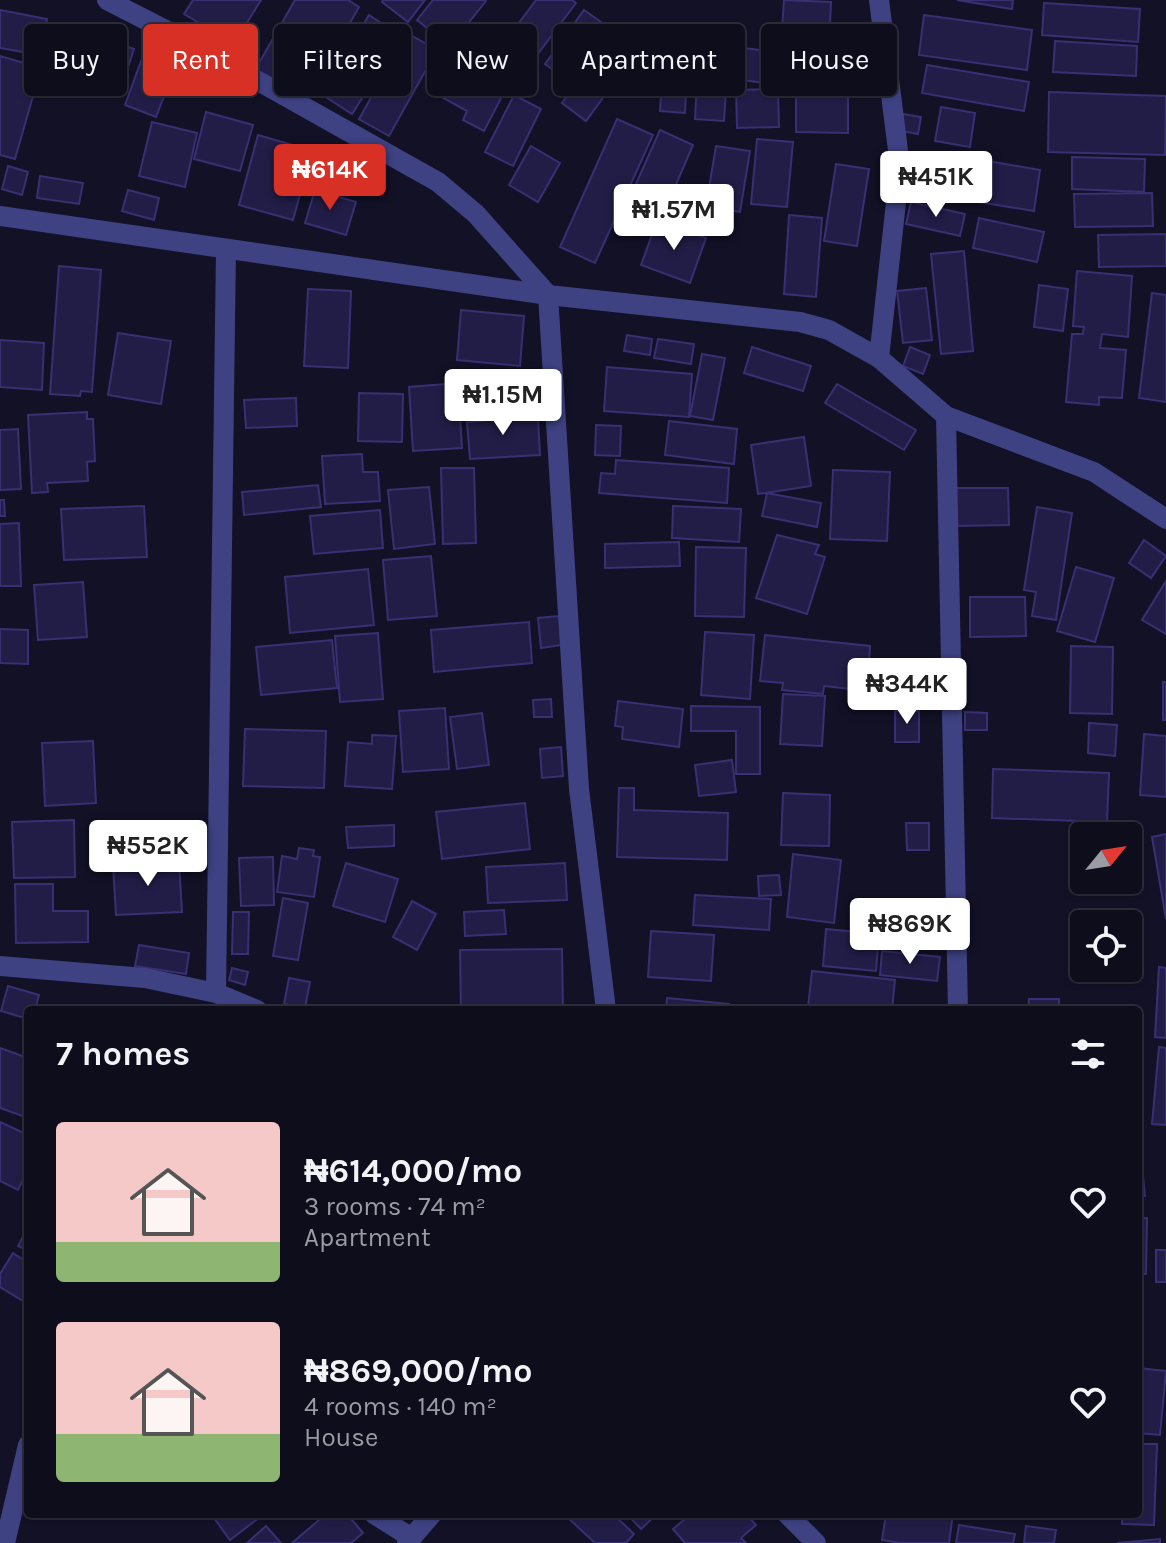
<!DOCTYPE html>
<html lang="en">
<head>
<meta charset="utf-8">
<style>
  :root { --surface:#0e0d1c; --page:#171625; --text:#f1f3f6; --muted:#9b9ca3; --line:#2e2d3b; --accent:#d93025 }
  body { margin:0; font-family:Karla,sans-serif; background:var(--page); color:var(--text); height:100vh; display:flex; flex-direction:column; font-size:30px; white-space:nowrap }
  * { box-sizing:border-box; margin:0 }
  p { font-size:26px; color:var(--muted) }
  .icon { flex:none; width:44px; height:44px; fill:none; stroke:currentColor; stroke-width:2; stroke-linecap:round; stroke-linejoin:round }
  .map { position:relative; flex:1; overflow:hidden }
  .panel { position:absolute; left:24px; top:1006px; width:1118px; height:512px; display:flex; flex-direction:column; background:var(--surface); border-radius:8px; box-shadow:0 2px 6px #0004,0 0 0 2px var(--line) }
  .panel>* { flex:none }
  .guide { position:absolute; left:24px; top:24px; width:1118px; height:72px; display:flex; gap:16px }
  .needle { width:52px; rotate:60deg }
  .controls { position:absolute; left:1070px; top:822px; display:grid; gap:16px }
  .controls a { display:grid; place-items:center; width:72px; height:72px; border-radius:8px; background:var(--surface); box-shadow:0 2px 6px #0004,0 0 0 2px var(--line); font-size:40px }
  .price { position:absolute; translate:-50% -68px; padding:0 18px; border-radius:8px; background:#fff; color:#222; font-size:26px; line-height:52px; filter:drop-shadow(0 2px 4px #0008) }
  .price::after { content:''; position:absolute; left:50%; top:48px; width:24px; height:18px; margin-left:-12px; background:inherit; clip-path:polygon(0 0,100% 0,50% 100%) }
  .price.current { background:var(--accent); color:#fff }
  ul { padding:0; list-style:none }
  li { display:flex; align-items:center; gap:24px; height:200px; padding:0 32px }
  li span { display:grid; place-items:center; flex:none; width:224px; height:160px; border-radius:8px; color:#555 }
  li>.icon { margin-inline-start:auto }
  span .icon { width:96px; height:96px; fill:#fffc; stroke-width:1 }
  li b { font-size:34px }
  h2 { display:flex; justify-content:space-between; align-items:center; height:96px; padding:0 32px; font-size:34px }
  .pill { padding:0 28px; border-radius:8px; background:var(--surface); box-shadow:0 2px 6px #0004,0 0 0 2px var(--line); font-size:28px; line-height:72px }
  .pill.current { background:var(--accent); color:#fff }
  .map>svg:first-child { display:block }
  .building { fill:#221d47; stroke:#373072; stroke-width:2 }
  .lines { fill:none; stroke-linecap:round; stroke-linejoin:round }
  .minor { stroke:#3e4283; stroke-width:20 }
</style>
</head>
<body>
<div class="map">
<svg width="1166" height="1543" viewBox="0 0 1166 1543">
  <rect width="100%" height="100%" fill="#121126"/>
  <g class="building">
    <polygon points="193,0 261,0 234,44 184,14"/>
    <polygon points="295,0 348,0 359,7 306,100 255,70"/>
    <polygon points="383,0 425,0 408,22 382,2"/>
    <polygon points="433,0 486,0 486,1 450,46 417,20"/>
    <polygon points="536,0 572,0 576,3 528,67 501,47"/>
    <polygon points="784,0 831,2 829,48 781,45"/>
    <polygon points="957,0 1013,0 1012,9"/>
    <polygon points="1044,3 1140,9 1138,42 1042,35"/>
    <polygon points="0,10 47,19 40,55 0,48"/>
    <polygon points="584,10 611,29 572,83 545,64"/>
    <polygon points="369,15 401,36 352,114 321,94"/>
    <polygon points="924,15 1032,30 1027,70 919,55"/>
    <polygon points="665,28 689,30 685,113 660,111"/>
    <polygon points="617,29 640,47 586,121 562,103"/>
    <polygon points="80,31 134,49 119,95 65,77"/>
    <polygon points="407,33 437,50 389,136 359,119"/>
    <polygon points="699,41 729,43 724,121 695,119"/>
    <polygon points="1055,41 1137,46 1136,76 1053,72"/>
    <polygon points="744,48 784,53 781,85 741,80"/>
    <polygon points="446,52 508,85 484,131 463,120 467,111 427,89"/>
    <polygon points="0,56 41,68 15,159 0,155"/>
    <polygon points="141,61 173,73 156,117 125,105"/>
    <polygon points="927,65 1029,82 1024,111 922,93"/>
    <polygon points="796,83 848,84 848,133 796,132"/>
    <polygon points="778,89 779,127 737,128 736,90"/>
    <polygon points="1049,92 1166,96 1165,155 1048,152"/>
    <polygon points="514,95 541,109 513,166 485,152"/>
    <polygon points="941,107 975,113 970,147 935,141"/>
    <polygon points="206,112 253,125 240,171 194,159"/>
    <polygon points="903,114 921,117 918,134 901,131"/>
    <polygon points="617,119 653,135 595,263 560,247"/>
    <polygon points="152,122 197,133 185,187 139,176"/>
    <polygon points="660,130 693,145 669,201 635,186"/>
    <polygon points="258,135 303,148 301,154 310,158 293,220 239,205"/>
    <polygon points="757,139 793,142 787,207 751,204"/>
    <polygon points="531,146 560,163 538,202 509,185"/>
    <polygon points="716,146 750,151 740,212 706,206"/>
    <polygon points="948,154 1040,170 1034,211 941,196"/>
    <polygon points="1072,157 1145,159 1144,192 1072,189"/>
    <polygon points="836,164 869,169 857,246 824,241"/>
    <polygon points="8,166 28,172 22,195 2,189"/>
    <polygon points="40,176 83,183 79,204 37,198"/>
    <polygon points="128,190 159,198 154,220 122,211"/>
    <polygon points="315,190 356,202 346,235 305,223"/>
    <polygon points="1152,193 1153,226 1075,227 1074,194"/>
    <polygon points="911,202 965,214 960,236 906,224"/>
    <polygon points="789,215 822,218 816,297 784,294"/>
    <polygon points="979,218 1044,232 1037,262 973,248"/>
    <polygon points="657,221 706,238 690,283 641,265"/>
    <polygon points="1166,234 1166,266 1099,267 1098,235"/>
    <polygon points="964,251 973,351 941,354 931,254"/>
    <polygon points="59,266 101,270 92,392 81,391 80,396 50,394"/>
    <polygon points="1077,271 1132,276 1128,337 1102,334 1100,348 1126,350 1122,398 1099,397 1099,405 1066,402 1072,334 1083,334 1084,327 1073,326"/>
    <polygon points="1039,285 1068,289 1063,331 1034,327"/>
    <polygon points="926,288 932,340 903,343 897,291"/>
    <polygon points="308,289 351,291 348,368 304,366"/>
    <polygon points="1152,293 1166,295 1166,402 1139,398"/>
    <polygon points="461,310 524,316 520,366 457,360"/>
    <polygon points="118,333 171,341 161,404 108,395"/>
    <polygon points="627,335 652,339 650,355 624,351"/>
    <polygon points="658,339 694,344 691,364 654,358"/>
    <polygon points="0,340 44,343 42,390 0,387"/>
    <polygon points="752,347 811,366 803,391 744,373"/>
    <polygon points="910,347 930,355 923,374 903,366"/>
    <polygon points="702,354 725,358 713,420 690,416"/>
    <polygon points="607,367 692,374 689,417 604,411"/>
    <polygon points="458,383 462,448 413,451 409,387"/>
    <polygon points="837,384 916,430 904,450 825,403"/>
    <polygon points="359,393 403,394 402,442 358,441"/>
    <polygon points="296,398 297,426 246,428 244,400"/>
    <polygon points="87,412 87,419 93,419 95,461 87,462 88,481 47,483 48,492 32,493 28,415"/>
    <polygon points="510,414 510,420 538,419 540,455 470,459 467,422 484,421 483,415"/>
    <polygon points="669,421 737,429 734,464 665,455"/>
    <polygon points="596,425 621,426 620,456 595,455"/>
    <polygon points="18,429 21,489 0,490 0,430"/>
    <polygon points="804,437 811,486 758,494 751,445"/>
    <polygon points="362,454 363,472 378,472 380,501 325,504 322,456"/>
    <polygon points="616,460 729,468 727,503 599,493 601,473 615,474"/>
    <polygon points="441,468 474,468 476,543 443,544"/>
    <polygon points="833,470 890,472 887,541 830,539"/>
    <polygon points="318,485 321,507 244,515 242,492"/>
    <polygon points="429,487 435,544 394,549 388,490"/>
    <polygon points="953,488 1008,488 1009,525 954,526"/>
    <polygon points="767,493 821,503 817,527 762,516"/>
    <polygon points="0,500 4,500 5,516 0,516"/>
    <polygon points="144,506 147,557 64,560 61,509"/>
    <polygon points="673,506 741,509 739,542 672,538"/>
    <polygon points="1037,507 1072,513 1056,620 1032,616 1036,592 1024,590"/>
    <polygon points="380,510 383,548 314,554 310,516"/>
    <polygon points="19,523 21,586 0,586 0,524"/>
    <polygon points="777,535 819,545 815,554 825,557 807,614 756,598"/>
    <polygon points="1144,540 1166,556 1151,578 1129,563"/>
    <polygon points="679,542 680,566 605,568 605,544"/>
    <polygon points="696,547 746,548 744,617 695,616"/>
    <polygon points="431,556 437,616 388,620 383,560"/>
    <polygon points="1076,567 1114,578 1095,642 1057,631"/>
    <polygon points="368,569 374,625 290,633 285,577"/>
    <polygon points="1166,581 1166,634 1142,620"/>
    <polygon points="83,582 87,637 38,640 34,585"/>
    <polygon points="970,597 1025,597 1026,636 970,637"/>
    <polygon points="559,616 562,645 541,648 538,618"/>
    <polygon points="529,622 532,663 434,672 431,630"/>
    <polygon points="0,629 28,630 28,664 0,663"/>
    <polygon points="705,632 754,635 750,699 701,695"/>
    <polygon points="378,633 383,699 340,702 335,636"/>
    <polygon points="765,635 870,646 869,663 882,664 879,692 824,686 823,694 782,690 783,683 760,681"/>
    <polygon points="332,640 337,688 261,695 256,647"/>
    <polygon points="1071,646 1113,647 1112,714 1070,713"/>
    <rect x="1163" y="682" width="3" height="38"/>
    <polygon points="783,694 825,696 822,746 780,744"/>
    <polygon points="551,699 552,717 534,717 533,700"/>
    <polygon points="618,701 683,709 679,747 622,739 623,727 615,726"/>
    <polygon points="691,706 760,707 760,774 736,774 736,731 691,731"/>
    <polygon points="445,708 449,769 403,772 399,711"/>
    <rect x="895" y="711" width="24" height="31"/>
    <polygon points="965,712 987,713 987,730 965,730"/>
    <polygon points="482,713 489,765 457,769 450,717"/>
    <polygon points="1089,723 1117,725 1115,756 1088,753"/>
    <polygon points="245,729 326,731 324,788 243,786"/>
    <polygon points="1144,734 1166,736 1166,797 1140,795"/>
    <polygon points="372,735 396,736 392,789 345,786 348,742 372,744"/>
    <polygon points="93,741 96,803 45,806 42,743"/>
    <polygon points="561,747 563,776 542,778 540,749"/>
    <polygon points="732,760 736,792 699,796 695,765"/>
    <polygon points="993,769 1109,773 1107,822 992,818"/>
    <polygon points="619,788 634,788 634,810 728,813 727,860 617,857"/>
    <polygon points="783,793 830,795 829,846 781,845"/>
    <polygon points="525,803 530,849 442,859 436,812"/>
    <polygon points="74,820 75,877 14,878 12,822"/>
    <polygon points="906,823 929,823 929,850 907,850"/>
    <polygon points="394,825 394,846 348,848 346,827"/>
    <polygon points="1166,834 1166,919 1152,837"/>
    <polygon points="299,848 314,850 313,856 320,857 314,897 277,892 282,856 297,859"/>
    <polygon points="793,854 841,860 834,923 787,917"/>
    <polygon points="273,857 274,905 241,906 239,858"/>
    <polygon points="179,862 182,912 116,915 113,865"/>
    <polygon points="346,863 398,879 385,922 333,906"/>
    <polygon points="565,863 567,900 488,903 486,867"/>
    <polygon points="779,875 781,895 759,896 758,876"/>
    <polygon points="15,884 53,884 53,911 88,911 88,942 16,943"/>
    <polygon points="695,895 771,899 769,930 693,925"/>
    <polygon points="283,898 308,903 298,960 273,956"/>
    <polygon points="412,901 436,914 417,950 393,937"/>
    <polygon points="504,910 506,934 465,936 464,912"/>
    <polygon points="233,912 249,912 248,954 232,954"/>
    <polygon points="826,929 879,934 876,971 823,966"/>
    <polygon points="651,931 714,935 711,981 648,977"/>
    <polygon points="139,945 189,953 186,974 135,966"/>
    <polygon points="562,949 563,1010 461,1010 460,950"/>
    <polygon points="882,951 940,957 937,981 880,975"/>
    <polygon points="1159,967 1166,968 1166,1038 1155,1037"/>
    <polygon points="232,968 248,972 245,985 229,980"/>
    <polygon points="812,971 895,980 892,1010 832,1010 808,1007"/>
    <polygon points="289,978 310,982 305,1008 284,1004"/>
    <polygon points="8,986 39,995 35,1010 28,1010 28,1019 1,1011"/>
    <polygon points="667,998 729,1004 729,1010 666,1010"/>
    <polygon points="1029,999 1059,999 1059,1010 1028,1010"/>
    <polygon points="1159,1047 1166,1048 1166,1125 1152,1124"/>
    <polygon points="0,1048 28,1058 28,1118 0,1108"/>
    <polygon points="0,1122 28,1135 28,1169 18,1190 0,1181"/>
    <polygon points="1138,1126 1145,1196 1138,1196"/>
    <polygon points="1138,1218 1147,1218 1146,1274 1138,1274"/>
    <polygon points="28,1227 28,1251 18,1246"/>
    <rect x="1156" y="1250" width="10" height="32"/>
    <polygon points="13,1253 28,1263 28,1294 23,1301 0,1287 0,1274"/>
    <polygon points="1138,1368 1166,1371 1160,1435 1138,1433"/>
    <polygon points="1138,1444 1157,1444 1154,1525 1122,1524 1122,1514 1103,1514 1138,1514"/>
    <polygon points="211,1514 264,1514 230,1540"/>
    <polygon points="326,1514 347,1514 363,1533 351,1543 292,1543"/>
    <polygon points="569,1514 613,1514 634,1534 626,1543 595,1543 567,1517"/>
    <polygon points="627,1514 657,1514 641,1529"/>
    <polygon points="691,1514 746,1514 756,1525 741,1538 746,1543 685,1543 673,1529"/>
    <polygon points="886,1514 953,1514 949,1543 900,1543 882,1540"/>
    <polygon points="959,1525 1015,1534 1013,1543 956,1543"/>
    <polygon points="266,1526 281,1543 247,1543"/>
    <polygon points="1026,1526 1056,1530 1054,1543 1024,1543"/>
    <polygon points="1160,1539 1160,1543 1117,1543"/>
  </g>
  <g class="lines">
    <g class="minor">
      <polyline points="107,0 187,41 438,182 476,214 548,295 579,789 606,1010"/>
      <polyline points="0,216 548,295 800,322 829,330 879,358 946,416 1094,472 1166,519"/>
      <polyline points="879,358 900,166 879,0"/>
      <polyline points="946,416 958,1010"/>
      <polyline points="0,966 145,978 216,993 257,1010"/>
      <polyline points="216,993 226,249"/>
      <polyline points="374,1514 412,1538"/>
      <polyline points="787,1514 816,1543"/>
      <polyline points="5,1543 28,1445"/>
      <polyline points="407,1543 432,1514"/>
    </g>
  </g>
</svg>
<div class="controls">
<a><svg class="needle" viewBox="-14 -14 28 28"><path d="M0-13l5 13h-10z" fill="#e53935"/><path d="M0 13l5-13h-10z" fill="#9b9ca3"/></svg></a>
<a><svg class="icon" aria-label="locate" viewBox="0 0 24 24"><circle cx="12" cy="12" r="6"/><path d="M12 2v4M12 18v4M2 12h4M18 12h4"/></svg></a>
</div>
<b class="price current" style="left:330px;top:212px">₦614K</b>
<b class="price" style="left:936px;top:219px">₦451K</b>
<b class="price" style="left:674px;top:252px">₦1.57M</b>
<b class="price" style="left:503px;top:437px">₦1.15M</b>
<b class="price" style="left:907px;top:726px">₦344K</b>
<b class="price" style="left:148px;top:888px">₦552K</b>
<b class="price" style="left:910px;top:966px">₦869K</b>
<div class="guide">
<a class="pill">Buy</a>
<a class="pill current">Rent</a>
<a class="pill">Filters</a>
<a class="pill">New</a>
<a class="pill">Apartment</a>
<a class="pill">House</a>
</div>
<section class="panel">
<h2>7 homes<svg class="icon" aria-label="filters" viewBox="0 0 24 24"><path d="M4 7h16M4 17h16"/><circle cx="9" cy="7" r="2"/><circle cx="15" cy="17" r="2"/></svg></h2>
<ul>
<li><span style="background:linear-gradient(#f6c9c9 75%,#8fb573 0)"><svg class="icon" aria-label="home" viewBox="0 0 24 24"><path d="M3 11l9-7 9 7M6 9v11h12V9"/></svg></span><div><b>₦614,000/mo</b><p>3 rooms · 74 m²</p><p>Apartment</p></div><svg class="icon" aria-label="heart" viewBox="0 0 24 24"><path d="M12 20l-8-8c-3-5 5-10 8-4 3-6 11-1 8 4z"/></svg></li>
<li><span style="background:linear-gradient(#f6c9c9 70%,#8fb573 0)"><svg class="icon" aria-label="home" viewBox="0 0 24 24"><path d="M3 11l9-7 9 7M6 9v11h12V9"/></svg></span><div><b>₦869,000/mo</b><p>4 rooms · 140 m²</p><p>House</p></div><svg class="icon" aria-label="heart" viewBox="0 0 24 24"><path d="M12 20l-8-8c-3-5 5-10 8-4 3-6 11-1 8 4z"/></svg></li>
</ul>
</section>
</div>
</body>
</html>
